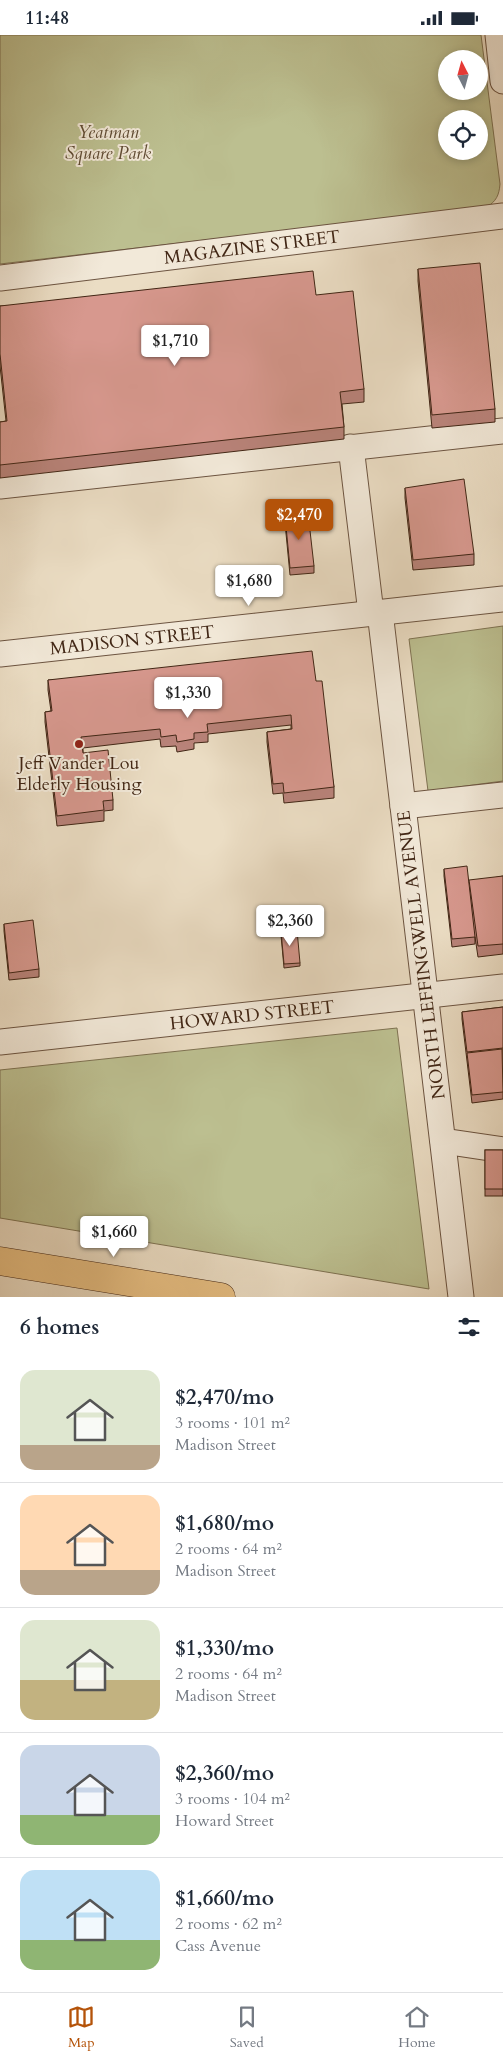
<!DOCTYPE html>
<html lang="en">
<head>
<meta charset="utf-8">
<style>
  :root { --surface:#fff; --page:#f6f6f7; --text:#1f2937; --muted:#747a83; --line:#e0e1e3; --accent:#b45309 }
  body { margin:0; font-family:Cardo,serif; background:var(--page); color:var(--text); height:100vh; display:flex; flex-direction:column; font-size:19px; white-space:nowrap }
  * { box-sizing:border-box; margin:0 }
  p { font-size:16px; color:var(--muted) }
  .icon { flex:none; width:28px; height:28px; fill:none; stroke:currentColor; stroke-width:2; stroke-linecap:round; stroke-linejoin:round }
  .map { position:relative; height:1262px; overflow:hidden }
  .side { display:flex; flex-direction:column; background:var(--surface); flex:1 }
  .side>* { flex:none }
  .needle { width:32px; rotate:354deg }
  .tools { position:absolute; left:438px; top:15px; display:grid; gap:10px }
  .tools a { display:grid; place-items:center; width:50px; height:50px; border-radius:50%; background:var(--surface); box-shadow:0 2px 8px #0003; font-size:25px }
  .price { position:absolute; translate:-50% -42px; padding:0 11px; border-radius:5px; background:#fff; color:#222; font-size:16px; line-height:32px; filter:drop-shadow(0 1px 2px #0008) }
  .price::after { content:''; position:absolute; left:50%; top:30px; width:15px; height:11px; margin-left:-8px; background:inherit; clip-path:polygon(0 0,100% 0,50% 100%) }
  .price.selected { background:var(--accent); color:#fff }
  ul { padding:0; list-style:none }
  li { display:flex; align-items:center; gap:15px; height:125px; padding:0 20px }
  li+li { border-top:1px solid var(--line) }
  li span { display:grid; place-items:center; flex:none; width:140px; height:100px; border-radius:15px; color:#555 }
  li>.icon { margin-inline-start:auto }
  span .icon { width:60px; height:60px; fill:#fffc; stroke-width:1 }
  li b { font-size:21px }
  h2 { display:flex; justify-content:space-between; align-items:center; height:60px; padding:0 20px; font-size:21px }
  .status { display:flex; justify-content:space-between; align-items:center; height:35px; padding:0 25px; background:var(--surface); direction:ltr }
  .status svg { height:14px; fill:currentColor }
  .tabs { display:flex; justify-content:space-around; align-items:center; height:70px; border-top:1px solid var(--line); background:var(--surface); font-size:14px; color:var(--muted) }
  .tabs a { display:grid; justify-items:center; gap:2px }
  .tabs .selected { color:var(--accent) }
  .map>svg:first-child { display:block }
  .green { fill:#bcbf90; stroke:#7e7252; fill-rule:evenodd }
  .lines { fill:none; stroke-linecap:round; stroke-linejoin:round }
  .minor-casing { stroke:#6c5441; stroke-width:27 }
  .major-casing { stroke:#412615; stroke-width:29 }
  .minor { stroke:#f2e9d9; stroke-width:25 }
  .major { stroke:#e6be82; stroke-width:28 }
  .wall { fill:#b9837a; stroke:#412615 }
  .building { fill:#d7988e; stroke:#412615 }
  .poi-dot { fill:#8f2418; stroke:#f2e9d9; stroke-width:2 }
  .labels { text-anchor:middle; stroke-width:4; stroke-linejoin:round; paint-order:stroke }
  .park-label { font-size:18px; font-style:italic; fill:#604c34; stroke:#f2e9d9 }
  .street-label { font-size:18px; fill:#412615; stroke:#f2e9d9 }
  .poi-label { font-size:18px; fill:#412615; stroke:#f2e9d9 }
</style>
</head>
<body>
<div class="status"><b>11:48</b><svg viewBox="0 0 49 12"><path d="M0 12V9h3v3zM5 12V6h3v6zM10 12V3h3v9zM15 12V0h3v12zM26 1h20v11H26zM47 4h2v5h-2z"/></svg></div>
<div class="map">
<svg width="503" height="1262" viewBox="0 0 503 1262">
  <rect width="100%" height="100%" fill="#ebddc4"/>
  <filter id="stains"><feTurbulence type="fractalNoise" baseFrequency=".004" numOctaves="4"/><feColorMatrix values="0 0 0 0 .2 0 0 0 0 .09 0 0 0 0 .02 0 0 0 .5 -.17"/></filter>
  <radialGradient id="worn" r=".72"><stop offset=".6" stop-color="#630" stop-opacity="0"/><stop offset="1" stop-color="#630" stop-opacity=".3"/></radialGradient>
  <g class="green">
    <path d="M 0,0 L 481,0 L 500,149 C 499,161 496,166 487,172 L 0,229 ZM 446,24 L 479,24 L 479,56 L 446,56 ZM 446,84 L 479,84 L 479,116 L 446,116 Z"/>
    <polygon points="503,591 503,746 428,756 409,604"/>
    <polygon points="397,993 429,1254 0,1183 0,1035"/>
  </g>
  <g class="lines">
    <g class="minor-casing">
      <g id="minor">
        <polyline points="498,0 503,46"/>
        <polyline points="0,243 503,181"/>
        <polyline points="351,412 371,578"/>
        <polyline points="0,451 503,396"/>
        <polyline points="380,577 461,1262"/>
        <polyline points="0,619 503,564"/>
        <polyline points="403,771 503,760"/>
        <polyline points="0,1007 503,952"/>
        <polyline points="443,1106 503,1115"/>
      </g>
    </g>
    <g class="major-casing">
      <polyline id="major" points="0,1226 221,1262"/>
    </g>
    <use href="#minor" class="minor"/>
    <use href="#major" class="major"/>
  </g>
  <g class="wall">
    <polygon points="418,234 495,374 495,387 432,393 418,246"/>
    <polygon points="316,260 364,354 364,367 342,369 344,392 344,404 0,443 0,387 6,386 0,331 0,271"/>
    <polygon points="405,453 474,519 474,530 413,535 405,463"/>
    <polygon points="285,481 314,531 314,538 290,540 285,488"/>
    <polygon points="48,645 316,646 334,752 334,763 284,768 283,758 273,759 267,707 267,697 291,694 291,690 208,699 208,707 194,708 194,714 177,717 176,711 161,712 160,704 83,713 83,718 113,765 113,775 104,776 104,786 57,791 45,687 45,677 51,676 48,655"/>
    <polygon points="444,834 469,848 503,841 503,919 478,922 475,902 475,909 452,912 444,841"/>
    <polygon points="4,889 39,934 39,942 9,945 4,896"/>
    <polygon points="281,900 300,928 300,931 284,933"/>
    <polygon points="503,972 503,1064 472,1068 462,984 462,977"/>
    <rect x="485" y="1115" width="18" height="46"/>
  </g>
  <g class="building">
    <polygon points="480,228 495,374 432,380 418,234"/>
    <polygon points="313,236 316,260 353,256 364,354 340,357 344,392 0,430 0,387 7,386 0,319 0,271"/>
    <polygon points="464,444 474,519 413,525 405,453"/>
    <polygon points="308,478 314,531 290,533 285,481"/>
    <polygon points="312,616 316,646 322,646 334,752 284,758 283,748 273,749 267,697 292,694 291,680 207,689 208,697 194,698 194,704 177,707 176,700 161,702 160,694 81,702 83,718 108,715 113,765 103,766 104,775 57,781 45,677 52,676 48,645"/>
    <polygon points="467,831 475,902 452,904 444,834"/>
    <polygon points="503,841 503,909 478,911 469,845"/>
    <polygon points="33,885 39,934 9,938 4,889"/>
    <polygon points="297,895 300,928 284,929 281,896"/>
    <polygon points="503,972 503,1013 467,1017 462,977"/>
    <polygon points="502,1014 503,1057 472,1060 467,1018"/>
    <rect x="485" y="1115" width="18" height="39"/>
  </g>
  <circle class="poi-dot" cx="79" cy="709" r="5"/>
  <g class="labels">
    <g class="park-label">
      <text x="108" y="103">Yeatman<tspan x="108" dy="21">Square Park</tspan></text>
    </g>
    <g class="street-label">
      <text transform="translate(252 212) rotate(-7)" y="6">MAGAZINE STREET</text>
      <text transform="translate(132 605) rotate(-6)" y="6">MADISON STREET</text>
      <text transform="translate(421 920) rotate(-97)" y="6">NORTH LEFFINGWELL AVENUE</text>
      <text transform="translate(252 980) rotate(-6)" y="6">HOWARD STREET</text>
    </g>
    <g class="poi-label">
      <text x="79" y="734">Jeff Vander Lou<tspan x="79" dy="21">Elderly Housing</tspan></text>
    </g>
  </g>
  <rect width="100%" height="100%" filter="url(#stains)"/>
  <rect width="100%" height="100%" fill="url(#worn)"/>
</svg>
<div class="tools">
<a><svg class="needle" viewBox="-14 -14 28 28"><path d="M0-13l5 13h-10z" fill="#e53935"/><path d="M0 13l5-13h-10z" fill="#747a83"/></svg></a>
<a><svg class="icon" aria-label="locate" viewBox="0 0 24 24"><circle cx="12" cy="12" r="6"/><path d="M12 2v4M12 18v4M2 12h4M18 12h4"/></svg></a>
</div>
<b class="price" style="left:175px;top:332px">$1,710</b>
<b class="price selected" style="left:299px;top:506px">$2,470</b>
<b class="price" style="left:249px;top:572px">$1,680</b>
<b class="price" style="left:188px;top:684px">$1,330</b>
<b class="price" style="left:290px;top:912px">$2,360</b>
<b class="price" style="left:114px;top:1223px">$1,660</b>
</div>
<section class="side">
<h2>6 homes<svg class="icon" aria-label="filters" viewBox="0 0 24 24"><path d="M4 7h16M4 17h16"/><circle cx="9" cy="7" r="2"/><circle cx="15" cy="17" r="2"/></svg></h2>
<ul>
<li><span style="background:linear-gradient(#dfe7d0 75%,#b9a48a 0)"><svg class="icon" aria-label="home" viewBox="0 0 24 24"><path d="M3 11l9-7 9 7M6 9v11h12V9"/></svg></span><div><b>$2,470/mo</b><p>3 rooms · 101 m²</p><p>Madison Street</p></div></li>
<li><span style="background:linear-gradient(#ffd9b3 75%,#b9a48a 0)"><svg class="icon" aria-label="home" viewBox="0 0 24 24"><path d="M3 11l9-7 9 7M6 9v11h12V9"/></svg></span><div><b>$1,680/mo</b><p>2 rooms · 64 m²</p><p>Madison Street</p></div></li>
<li><span style="background:linear-gradient(#dfe7d0 60%,#c2b280 0)"><svg class="icon" aria-label="home" viewBox="0 0 24 24"><path d="M3 11l9-7 9 7M6 9v11h12V9"/></svg></span><div><b>$1,330/mo</b><p>2 rooms · 64 m²</p><p>Madison Street</p></div></li>
<li><span style="background:linear-gradient(#c9d6e8 70%,#8fb573 0)"><svg class="icon" aria-label="home" viewBox="0 0 24 24"><path d="M3 11l9-7 9 7M6 9v11h12V9"/></svg></span><div><b>$2,360/mo</b><p>3 rooms · 104 m²</p><p>Howard Street</p></div></li>
<li><span style="background:linear-gradient(#bfe0f5 70%,#8fb573 0)"><svg class="icon" aria-label="home" viewBox="0 0 24 24"><path d="M3 11l9-7 9 7M6 9v11h12V9"/></svg></span><div><b>$1,660/mo</b><p>2 rooms · 62 m²</p><p>Cass Avenue</p></div></li>
</ul>
</section>
<nav class="tabs">
<a class="selected"><svg class="icon" aria-label="map" viewBox="0 0 24 24"><path d="M3 6l6-2 6 2 6-2v14l-6 2-6-2-6 2zM9 4v14M15 6v14"/></svg>Map</a>
<a><svg class="icon" aria-label="saved" viewBox="0 0 24 24"><path d="M7 4h10v16l-5-4-5 4z"/></svg>Saved</a>
<a><svg class="icon" aria-label="home" viewBox="0 0 24 24"><path d="M3 11l9-7 9 7M6 9v11h12V9"/></svg>Home</a>
</nav>
</body>
</html>
